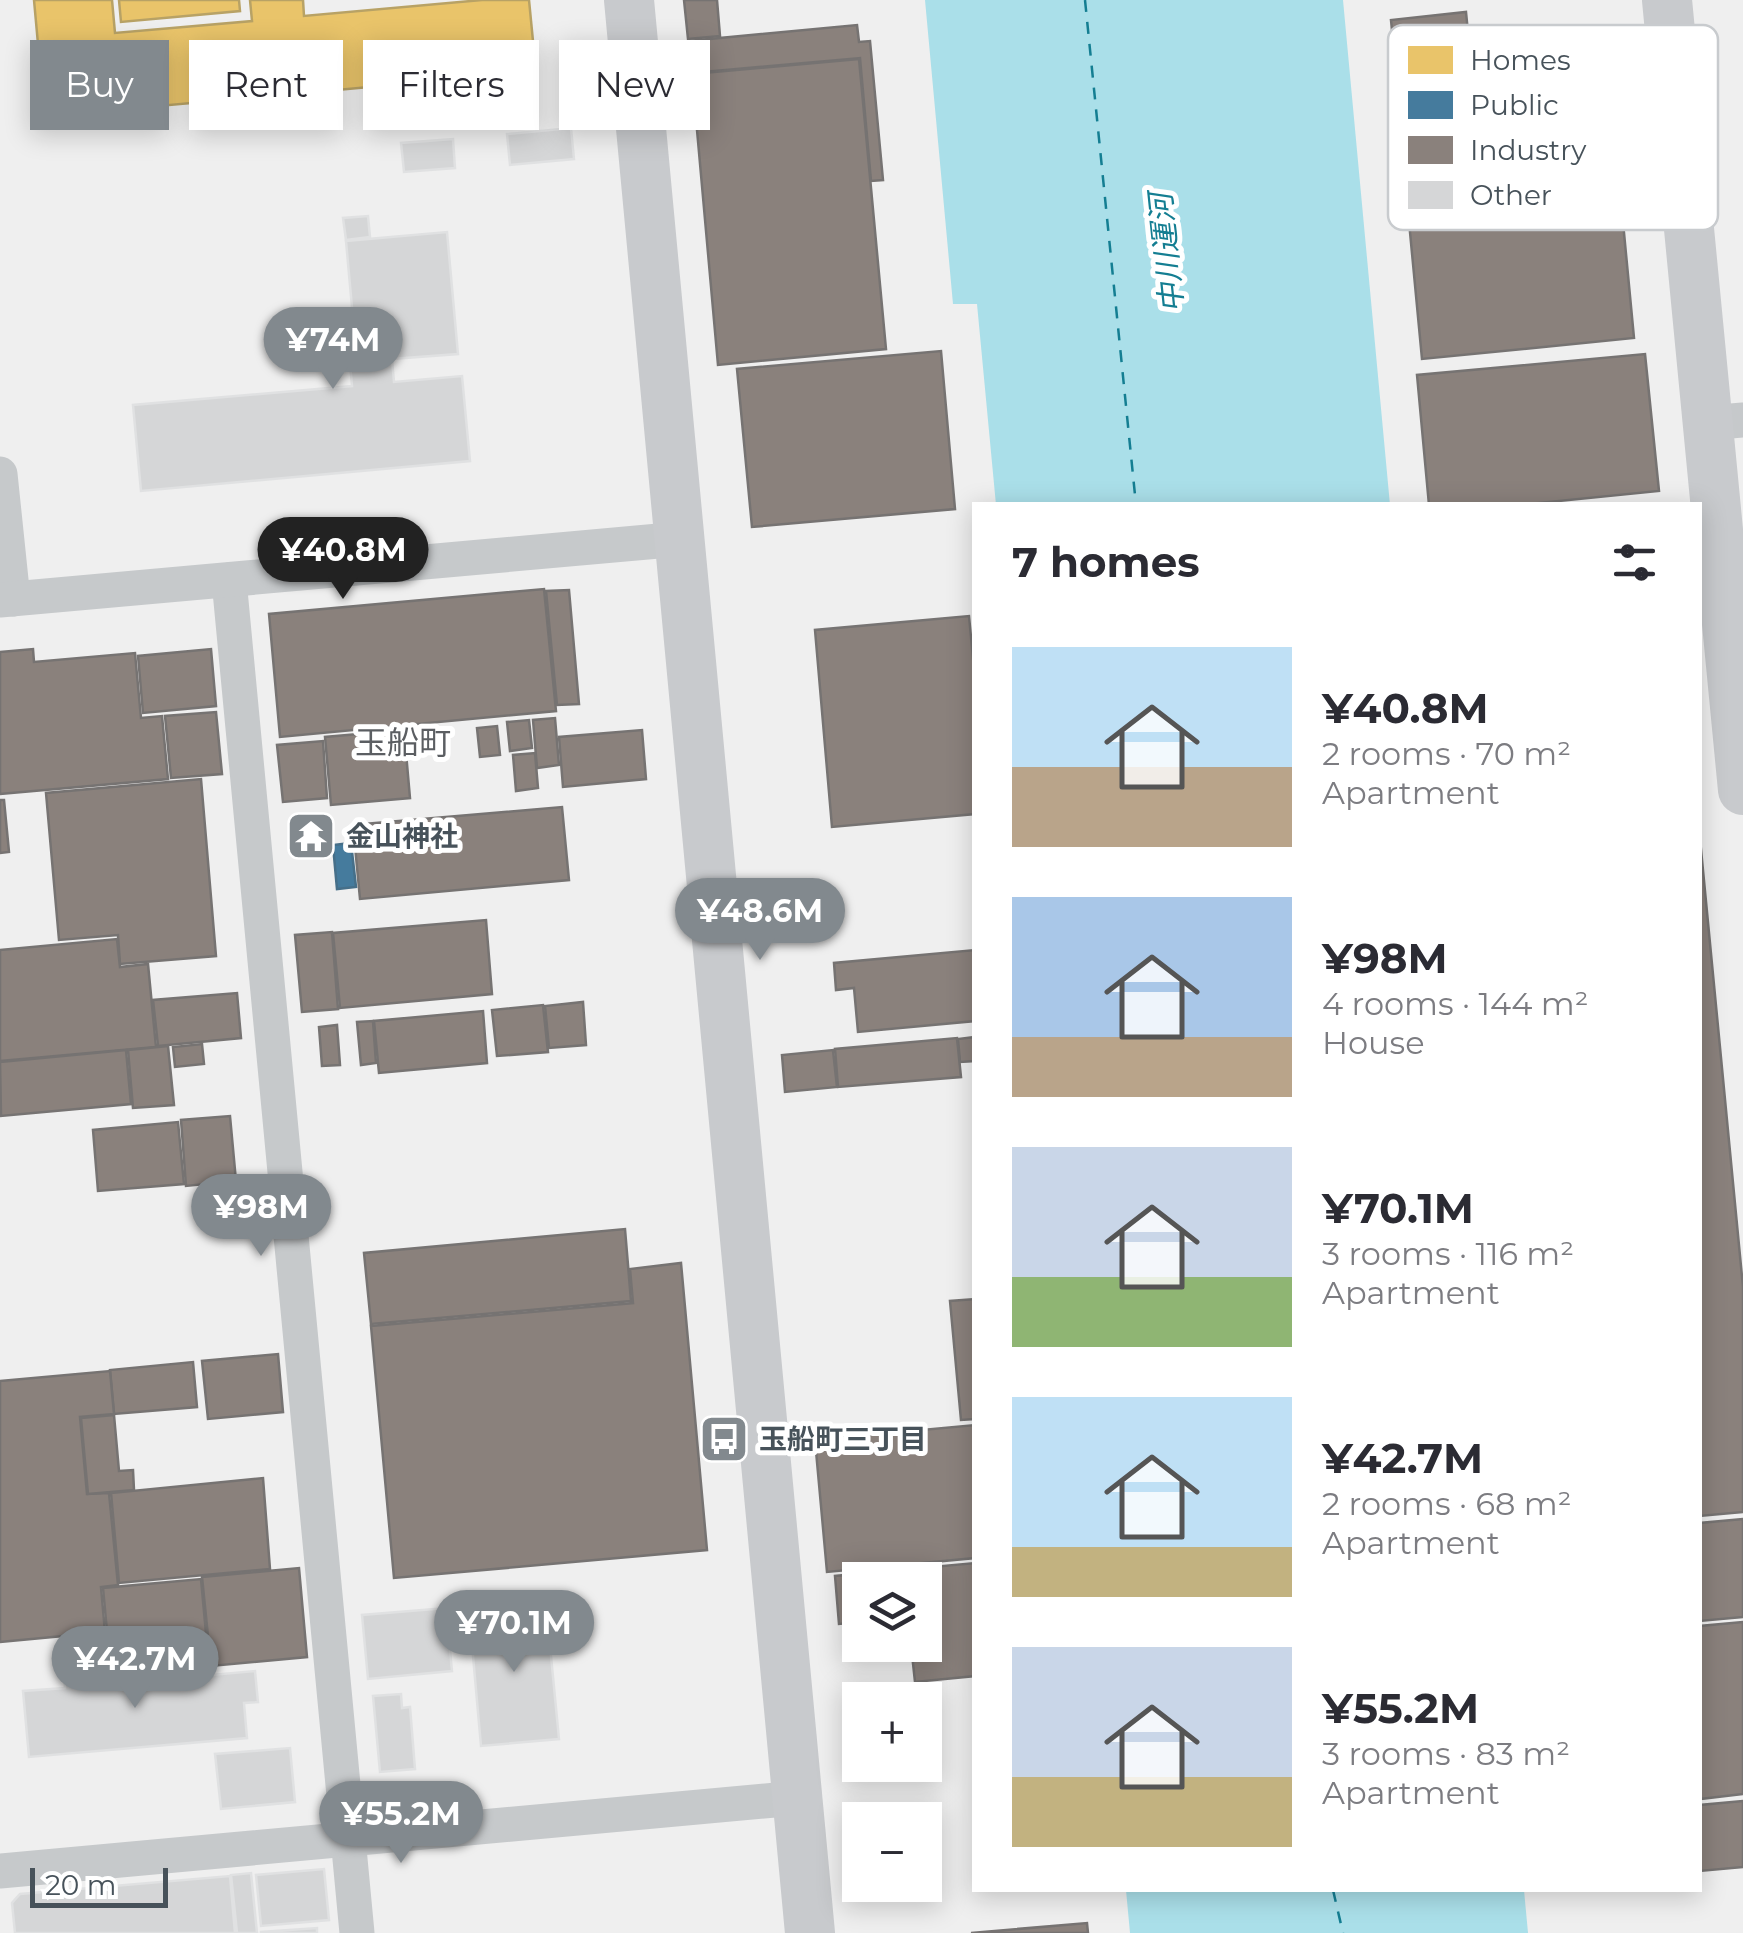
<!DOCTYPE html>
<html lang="en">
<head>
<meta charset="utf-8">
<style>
  :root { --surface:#fff; --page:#f2f2f3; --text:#2b2b33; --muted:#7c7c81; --accent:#82898e }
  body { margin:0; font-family:Montserrat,"Noto Sans JP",sans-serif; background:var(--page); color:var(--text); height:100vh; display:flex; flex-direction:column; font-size:38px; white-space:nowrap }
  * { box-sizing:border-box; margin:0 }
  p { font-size:32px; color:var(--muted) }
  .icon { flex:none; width:55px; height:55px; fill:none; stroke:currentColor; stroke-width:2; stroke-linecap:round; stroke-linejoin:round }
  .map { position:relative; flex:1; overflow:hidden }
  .side { position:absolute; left:972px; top:502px; width:730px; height:1390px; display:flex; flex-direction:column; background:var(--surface); border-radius:0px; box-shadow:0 5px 25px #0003 }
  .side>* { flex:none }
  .hud { position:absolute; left:30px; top:40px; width:792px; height:90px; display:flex; gap:20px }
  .tools { position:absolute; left:842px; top:1562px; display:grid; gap:20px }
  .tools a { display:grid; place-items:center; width:100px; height:100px; border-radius:0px; background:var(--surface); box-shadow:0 5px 25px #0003; font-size:50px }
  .scale { position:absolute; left:30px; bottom:25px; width:138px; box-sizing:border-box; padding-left:10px; border:5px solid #47525a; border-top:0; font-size:28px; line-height:35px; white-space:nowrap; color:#47525a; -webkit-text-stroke:8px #fff; paint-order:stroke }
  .price { position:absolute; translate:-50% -85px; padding:0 22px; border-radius:35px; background:var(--accent); color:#fff; font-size:32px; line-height:65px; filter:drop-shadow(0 2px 5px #0008) }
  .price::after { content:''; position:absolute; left:50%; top:60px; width:30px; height:22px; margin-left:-15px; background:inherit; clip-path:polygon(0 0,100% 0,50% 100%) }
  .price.on { background:#222; color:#fff }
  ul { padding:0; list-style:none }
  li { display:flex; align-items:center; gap:30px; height:250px; padding:0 40px }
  li span { display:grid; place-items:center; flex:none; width:280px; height:200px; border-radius:0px; color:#555 }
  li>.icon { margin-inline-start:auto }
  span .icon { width:120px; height:120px; fill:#fffc; stroke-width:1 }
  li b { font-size:42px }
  h2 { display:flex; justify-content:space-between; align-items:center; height:120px; padding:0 40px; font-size:42px }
  .pill { padding:0 35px; border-radius:0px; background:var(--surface); box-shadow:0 5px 25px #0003; font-size:35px; line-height:90px }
  .pill.on { background:var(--accent); color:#fff }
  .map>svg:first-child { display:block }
  .water { fill:#aadfe9 }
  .homes { fill:#e9c46a; stroke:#b8a265; stroke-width:2.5 }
  .public { fill:#457b9d; stroke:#466f89; stroke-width:2.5 }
  .industry { fill:#8a817c; stroke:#767372; stroke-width:2.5 }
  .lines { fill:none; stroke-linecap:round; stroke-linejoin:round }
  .ferry { stroke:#147e92; stroke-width:2.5; stroke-dasharray:12 10; stroke-linecap:butt }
  .building { fill:#d5d6d7; stroke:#e0e1e2; stroke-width:2.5 }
  .street { stroke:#c6c9cb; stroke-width:35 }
  .secondary { stroke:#c8cacd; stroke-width:50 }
  .labels { text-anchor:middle; stroke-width:10; stroke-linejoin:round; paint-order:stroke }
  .poi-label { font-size:28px; font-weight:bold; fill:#47525a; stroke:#fff; text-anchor:start }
  .water-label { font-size:30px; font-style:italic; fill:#147e92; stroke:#fff }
  .quarter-label { font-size:32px; fill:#5b5e62; stroke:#fff }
  .key { fill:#fff; stroke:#c8cbce; stroke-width:2.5 }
  .key-label { font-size:28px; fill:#47525a }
</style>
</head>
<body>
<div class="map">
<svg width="1743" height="1933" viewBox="0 0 1743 1933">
  <rect width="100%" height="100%" fill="#efefef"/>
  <g class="water">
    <polygon points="925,0 1343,0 1390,505 996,505 977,304 953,304"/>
    <polygon points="1126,1890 1524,1890 1528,1933 1130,1933"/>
  </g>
  <g class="homes">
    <polygon points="34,0 112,0 115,33 252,21 250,0 303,0 304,16 482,0 529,0 536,72 114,110 114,104 44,110"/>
    <polygon points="119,0 239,0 240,11 121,22"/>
  </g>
  <g class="public">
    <polygon points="318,822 320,846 303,848 301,823"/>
    <polygon points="351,843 356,887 337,889 333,845"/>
  </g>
  <g class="industry">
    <polygon points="684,0 717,0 720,36 688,39"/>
    <polygon points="1466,12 1479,144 1404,151 1391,20"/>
    <polygon points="857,25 859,42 870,41 883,180 871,181 860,58 692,73 689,41"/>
    <polygon points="859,59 886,349 718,365 692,74"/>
    <polygon points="1592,110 1596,139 1615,138 1634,338 1422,359 1403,158 1518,147 1514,117"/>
    <polygon points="941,351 955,509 752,527 737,369"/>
    <polygon points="1645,354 1659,491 1519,505 1429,505 1417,375"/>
    <polygon points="544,589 556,711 280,737 269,614"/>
    <polygon points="569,590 579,704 557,705 546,591"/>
    <polygon points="969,616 975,679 975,814 832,827 815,630"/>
    <polygon points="33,649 34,662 135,653 141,718 162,716 168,779 0,794 0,652"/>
    <polygon points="211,649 216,706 143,713 138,656"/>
    <polygon points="216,712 222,774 171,778 165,716"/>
    <polygon points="555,718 559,765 537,768 533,720"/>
    <polygon points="529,720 532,748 510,751 507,722"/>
    <polygon points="497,726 500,755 480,757 477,728"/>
    <polygon points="404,730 410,798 331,805 325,737"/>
    <polygon points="642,730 646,779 563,787 559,737"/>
    <polygon points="323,741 327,798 283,802 277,745"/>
    <polygon points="535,753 538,788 516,791 513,755"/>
    <polygon points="201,779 216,956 120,964 118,935 59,940 46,793"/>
    <polygon points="0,800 4,800 9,852 0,853"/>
    <polygon points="562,807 569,880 360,899 353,825"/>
    <polygon points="1700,839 1743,1287 1743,1512 1700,1516"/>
    <polygon points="486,920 492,994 340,1008 333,933"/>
    <polygon points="332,932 338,1009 302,1012 295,935"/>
    <polygon points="117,939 120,967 148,964 156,1047 0,1061 0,950"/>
    <polygon points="975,950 975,1021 858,1032 854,988 836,990 834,963"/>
    <polygon points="237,993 241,1038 158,1046 153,1000"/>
    <polygon points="583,1002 586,1045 549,1048 545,1006"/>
    <polygon points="543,1005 548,1052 497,1056 492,1010"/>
    <polygon points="483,1011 487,1063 379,1073 374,1021"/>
    <polygon points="373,1021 376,1063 361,1065 357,1022"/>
    <polygon points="337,1025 340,1065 322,1066 319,1027"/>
    <polygon points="975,1037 975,1061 960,1062 958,1039"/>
    <polygon points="957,1038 961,1077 838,1087 835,1049"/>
    <polygon points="202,1044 204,1064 175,1067 173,1047"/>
    <polygon points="168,1046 174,1105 133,1108 128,1050"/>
    <polygon points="126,1050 131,1104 1,1116 0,1062"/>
    <polygon points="833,1050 837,1087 785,1092 782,1055"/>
    <polygon points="230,1116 236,1181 186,1186 181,1120"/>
    <polygon points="178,1122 184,1184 98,1191 93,1130"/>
    <polygon points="625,1229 631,1301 371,1324 364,1253"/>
    <polygon points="681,1263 707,1550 394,1578 371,1326 633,1303 630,1269"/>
    <polygon points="975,1299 975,1419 961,1420 950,1301"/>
    <polygon points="278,1354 283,1412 208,1419 202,1361"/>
    <polygon points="193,1362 197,1407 114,1414 110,1370"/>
    <polygon points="110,1371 114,1414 80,1417 87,1494 109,1493 118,1585 101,1587 105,1632 0,1642 0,1381"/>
    <polygon points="114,1415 119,1471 133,1470 134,1490 88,1494 81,1418"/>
    <polygon points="975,1425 975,1558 827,1572 815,1440"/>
    <polygon points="263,1478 270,1569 119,1583 111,1493"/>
    <polygon points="1743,1519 1743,1617 1700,1621 1700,1523"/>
    <polygon points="975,1563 975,1676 915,1682 911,1645 925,1645 925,1580 860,1580 860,1622 839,1624 835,1576"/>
    <polygon points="299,1568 307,1657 211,1666 202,1577"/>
    <polygon points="201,1579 209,1666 111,1675 103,1588"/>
    <polygon points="1743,1622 1743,1794 1700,1799 1700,1626"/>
    <polygon points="1743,1801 1743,1867 1700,1871 1700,1805"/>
    <polygon points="1087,1923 1088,1933 971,1933"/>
  </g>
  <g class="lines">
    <g class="ferry">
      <polyline points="1085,0 1136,505"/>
      <polyline points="1333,1890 1343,1933"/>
    </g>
  </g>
  <g class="building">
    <polygon points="571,128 574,159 510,165 507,134"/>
    <polygon points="453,139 455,168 404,172 401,143"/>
    <polygon points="368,216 370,237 346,240 343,218"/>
    <polygon points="447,232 458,354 392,359 394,382 462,376 470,461 141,491 133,405 352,386 350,363 357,363 346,241"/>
    <polygon points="546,1604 559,1739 481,1746 469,1611"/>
    <polygon points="446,1608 452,1671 368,1679 362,1615"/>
    <polygon points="97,1654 99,1685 255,1671 258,1702 244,1703 247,1738 29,1757 23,1691 65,1688 62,1657"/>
    <polygon points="401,1694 402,1708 410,1707 415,1769 380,1772 373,1696"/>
    <polygon points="290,1748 295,1802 221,1809 215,1754"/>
    <polygon points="324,1869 329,1920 261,1926 256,1875"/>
    <polygon points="251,1873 257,1933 237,1933 231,1875"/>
    <polygon points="230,1876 235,1933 15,1933 12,1903 20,1894"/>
    <polygon points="317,1928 317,1933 261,1933 261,1932"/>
  </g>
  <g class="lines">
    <g class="street">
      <polyline points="1708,423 1743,420"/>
      <polyline points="0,474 13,599"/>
      <polyline points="229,580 357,1933"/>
      <polyline points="0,600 681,539"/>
      <polyline points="0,1871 797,1798"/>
    </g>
    <g class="secondary">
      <polyline points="629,0 810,1933"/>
      <polyline points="1667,0 1743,790"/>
    </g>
  </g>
  <defs>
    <g id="temple-square" transform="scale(2.5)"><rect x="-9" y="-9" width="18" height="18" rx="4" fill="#82898e" stroke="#fff"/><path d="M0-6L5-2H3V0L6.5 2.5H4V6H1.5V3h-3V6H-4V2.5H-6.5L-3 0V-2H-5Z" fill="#fff"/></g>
    <g id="bus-square" transform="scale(2.5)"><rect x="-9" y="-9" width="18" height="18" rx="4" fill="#82898e" stroke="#fff"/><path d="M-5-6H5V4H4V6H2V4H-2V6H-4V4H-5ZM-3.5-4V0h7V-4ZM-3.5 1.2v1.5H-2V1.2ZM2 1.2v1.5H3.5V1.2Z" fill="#fff"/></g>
  </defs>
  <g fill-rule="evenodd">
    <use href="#temple-square" x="311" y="836"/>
    <use href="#bus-square" x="724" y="1439"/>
  </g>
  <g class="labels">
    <g class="poi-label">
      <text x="346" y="846">金山神社</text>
      <text x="759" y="1449">玉船町三丁目</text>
    </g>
    <g class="water-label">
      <text transform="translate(1167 253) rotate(-96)" y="10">中川運河</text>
    </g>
    <g class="quarter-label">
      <text x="403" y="754">玉船町</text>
    </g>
  </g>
  <rect x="1388" y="25" width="330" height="205" rx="15" class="key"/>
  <rect x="1408" y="46" width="45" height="28" fill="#e9c46a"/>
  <rect x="1408" y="91" width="45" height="28" fill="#457b9d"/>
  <rect x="1408" y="136" width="45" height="28" fill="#8a817c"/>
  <rect x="1408" y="181" width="45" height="28" fill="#d5d6d7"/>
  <g class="key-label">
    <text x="1470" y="70">Homes</text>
    <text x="1470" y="115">Public</text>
    <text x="1470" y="160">Industry</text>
    <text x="1470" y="205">Other</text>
  </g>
</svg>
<div class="tools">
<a><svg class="icon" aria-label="layers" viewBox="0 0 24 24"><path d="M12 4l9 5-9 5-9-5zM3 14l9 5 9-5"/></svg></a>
<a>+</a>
<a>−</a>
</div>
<div class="scale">20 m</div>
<b class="price" style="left:333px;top:392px">¥74M</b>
<b class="price on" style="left:343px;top:602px">¥40.8M</b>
<b class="price" style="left:760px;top:963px">¥48.6M</b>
<b class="price" style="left:261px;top:1259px">¥98M</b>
<b class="price" style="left:514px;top:1675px">¥70.1M</b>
<b class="price" style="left:135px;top:1711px">¥42.7M</b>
<b class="price" style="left:401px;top:1866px">¥55.2M</b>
<div class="hud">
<a class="pill on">Buy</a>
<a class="pill">Rent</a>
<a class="pill">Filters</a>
<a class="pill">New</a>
</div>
<section class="side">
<h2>7 homes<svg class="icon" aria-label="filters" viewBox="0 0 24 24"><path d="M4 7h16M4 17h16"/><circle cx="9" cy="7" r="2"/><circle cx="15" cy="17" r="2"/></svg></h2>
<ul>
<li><span style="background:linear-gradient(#bfe0f5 60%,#b9a48a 0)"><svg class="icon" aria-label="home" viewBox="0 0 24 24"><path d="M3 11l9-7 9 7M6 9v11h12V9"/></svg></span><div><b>¥40.8M</b><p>2 rooms · 70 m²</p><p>Apartment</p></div></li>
<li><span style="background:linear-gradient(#a9c7e8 70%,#b9a48a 0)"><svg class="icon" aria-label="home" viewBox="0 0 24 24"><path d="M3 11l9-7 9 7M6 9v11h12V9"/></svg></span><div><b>¥98M</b><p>4 rooms · 144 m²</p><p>House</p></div></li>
<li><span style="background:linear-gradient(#c9d6e8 65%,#8fb573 0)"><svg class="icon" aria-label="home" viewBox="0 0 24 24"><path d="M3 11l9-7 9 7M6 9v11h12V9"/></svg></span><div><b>¥70.1M</b><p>3 rooms · 116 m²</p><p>Apartment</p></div></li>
<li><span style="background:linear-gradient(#bfe0f5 75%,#c2b280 0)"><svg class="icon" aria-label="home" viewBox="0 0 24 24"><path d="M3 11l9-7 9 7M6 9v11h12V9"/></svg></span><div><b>¥42.7M</b><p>2 rooms · 68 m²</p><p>Apartment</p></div></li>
<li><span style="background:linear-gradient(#c9d6e8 65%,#c2b280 0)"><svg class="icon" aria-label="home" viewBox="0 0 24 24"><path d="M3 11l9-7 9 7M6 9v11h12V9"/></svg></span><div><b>¥55.2M</b><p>3 rooms · 83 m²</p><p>Apartment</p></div></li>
</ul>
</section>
</div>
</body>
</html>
